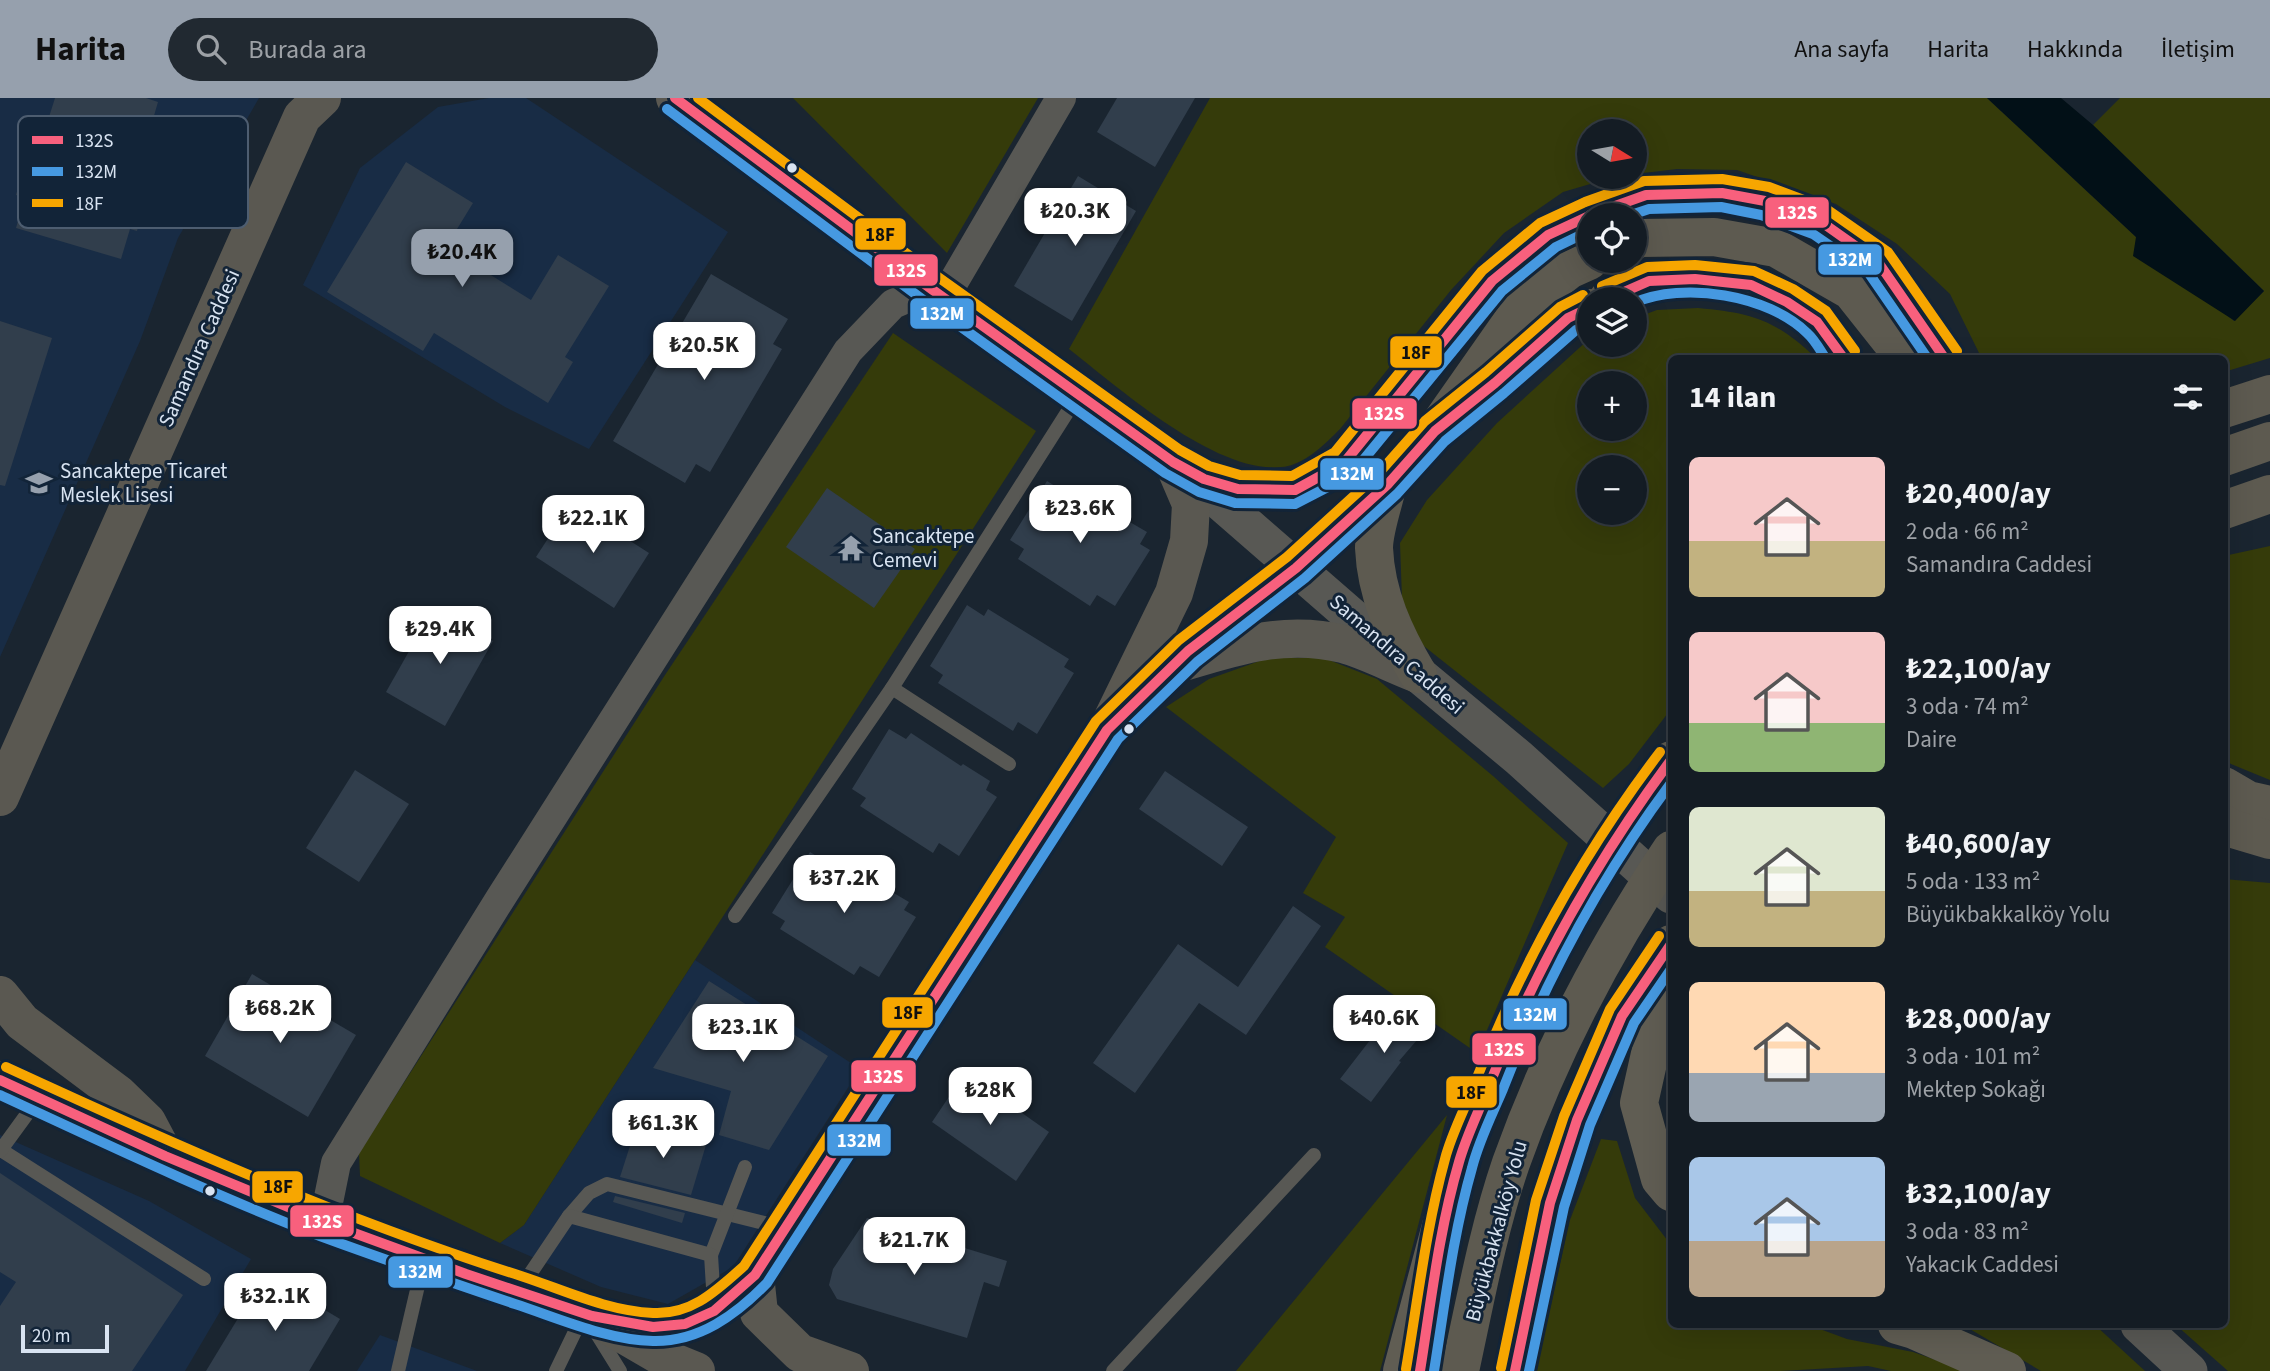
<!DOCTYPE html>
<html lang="tr">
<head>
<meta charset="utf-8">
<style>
  :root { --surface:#141c24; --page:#212931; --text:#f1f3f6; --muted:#9da1a6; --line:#333a41; --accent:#96a0ad }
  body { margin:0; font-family:"Source Sans 3",sans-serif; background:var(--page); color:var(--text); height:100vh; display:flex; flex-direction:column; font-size:26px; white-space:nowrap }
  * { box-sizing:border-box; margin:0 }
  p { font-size:23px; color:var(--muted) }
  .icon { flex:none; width:38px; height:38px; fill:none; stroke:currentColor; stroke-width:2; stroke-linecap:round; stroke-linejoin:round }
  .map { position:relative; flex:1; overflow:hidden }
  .sheet { position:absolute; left:1668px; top:257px; width:560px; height:973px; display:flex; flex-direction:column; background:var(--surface); border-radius:10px; box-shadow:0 7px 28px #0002,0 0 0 2px var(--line) }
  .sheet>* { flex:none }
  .needle { width:46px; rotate:101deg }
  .fabs { position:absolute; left:1577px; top:21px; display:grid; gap:14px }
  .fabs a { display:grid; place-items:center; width:70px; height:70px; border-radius:50%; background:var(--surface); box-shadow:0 7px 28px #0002,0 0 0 2px var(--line); font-size:35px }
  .scale { position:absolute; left:21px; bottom:18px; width:88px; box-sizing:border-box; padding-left:7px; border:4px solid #d8e3f1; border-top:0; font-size:19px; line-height:24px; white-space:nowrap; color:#d8e3f1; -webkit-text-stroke:5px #122438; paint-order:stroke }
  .price { position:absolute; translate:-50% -60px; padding:0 16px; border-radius:14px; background:#fff; color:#222; font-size:23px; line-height:46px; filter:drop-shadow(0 2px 4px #0008) }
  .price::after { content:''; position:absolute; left:50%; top:42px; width:21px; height:16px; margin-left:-10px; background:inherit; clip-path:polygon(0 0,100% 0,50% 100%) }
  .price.on { background:var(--accent); color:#111 }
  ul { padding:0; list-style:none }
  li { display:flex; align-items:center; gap:21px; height:175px; padding:0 21px }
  li span { display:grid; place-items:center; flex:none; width:196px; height:140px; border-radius:10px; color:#555 }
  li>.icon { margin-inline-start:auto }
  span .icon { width:84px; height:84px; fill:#fffc; stroke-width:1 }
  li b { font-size:30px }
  h2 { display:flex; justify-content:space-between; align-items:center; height:84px; padding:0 21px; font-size:30px }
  header { display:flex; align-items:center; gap:42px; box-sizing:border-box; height:98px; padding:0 35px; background:var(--accent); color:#111 }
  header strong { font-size:33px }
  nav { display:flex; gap:38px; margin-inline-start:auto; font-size:24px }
  .search { width:490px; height:63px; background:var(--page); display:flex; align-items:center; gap:18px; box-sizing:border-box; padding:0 24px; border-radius:38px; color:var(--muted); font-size:26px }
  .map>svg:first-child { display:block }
  .built { fill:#182c45 }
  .green { fill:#353b0a; fill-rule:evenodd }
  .water { fill:#021017 }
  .building { fill:#313e4c }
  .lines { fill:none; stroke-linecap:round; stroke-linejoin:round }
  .service { stroke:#585854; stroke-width:14 }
  .minor { stroke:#585854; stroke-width:30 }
  .tertiary { stroke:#585854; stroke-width:37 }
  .secondary { stroke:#5a5851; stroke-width:38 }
  .trunk { stroke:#5d5a50; stroke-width:38 }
  .motorway { stroke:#605d53; stroke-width:38 }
  .bus-1-casing { stroke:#122438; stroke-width:16 }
  .bus-2-casing { stroke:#122438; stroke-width:16 }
  .bus-3-casing { stroke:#122438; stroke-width:16 }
  .bus-1 { stroke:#f8607d; stroke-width:10 }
  .bus-2 { stroke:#4699e1; stroke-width:10 }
  .bus-3 { stroke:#f7a600; stroke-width:10 }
  .bus-dot { fill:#d8e3f1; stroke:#122438; stroke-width:2.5 }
  .labels { text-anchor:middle; stroke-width:6; stroke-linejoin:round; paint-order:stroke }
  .street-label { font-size:21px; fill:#d8e3f1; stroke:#122438 }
  .poi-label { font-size:21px; fill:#d8e3f1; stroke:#122438; text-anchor:start }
  .key { fill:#122438; stroke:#4d5d70; stroke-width:2 }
  .key-label { font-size:19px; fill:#d8e3f1 }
  .line-badge { stroke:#122438; stroke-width:2.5 }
  .badge-label { font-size:19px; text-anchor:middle; font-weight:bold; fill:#fff }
  .pale-badge-label { font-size:19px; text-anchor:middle; font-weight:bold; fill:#111 }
</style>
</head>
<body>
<header>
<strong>Harita</strong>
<div class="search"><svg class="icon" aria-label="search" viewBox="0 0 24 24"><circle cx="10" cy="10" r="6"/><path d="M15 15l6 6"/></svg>Burada ara</div>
<nav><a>Ana sayfa</a><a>Harita</a><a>Hakkında</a><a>İletişim</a></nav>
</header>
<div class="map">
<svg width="2270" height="1273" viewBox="0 0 2270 1273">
  <rect width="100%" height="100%" fill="#1a2530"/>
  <g class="built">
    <polygon points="0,0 259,0 178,140 140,243 0,559"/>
    <polygon points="489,0 526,0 728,134 589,351 505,309 303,187 360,70 438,9"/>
    <polygon points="695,862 860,971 733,1169 668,1206 601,1189 500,1145 524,1127"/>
    <polygon points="0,1037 149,1103 251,1161 185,1273 0,1273"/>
    <polygon points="380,1237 477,1273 357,1273"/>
  </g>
  <g class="green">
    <polygon points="793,0 1038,0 947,155"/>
    <path d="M 1210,0 L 1987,0 L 2136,139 L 2234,223 L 2264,193 L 2093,27 L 2120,0 L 2270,0 L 2270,260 L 2224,274 L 2224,261 L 1982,261 L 1950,196 L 1897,146 L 1836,106 L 1737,72 L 1677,71 L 1635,76 L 1634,33 L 1589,33 L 1589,79 L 1614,79 L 1563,94 L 1504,135 L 1451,192 L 1340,331 C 1325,346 1308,363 1288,368 C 1222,382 1119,290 1069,251 Z"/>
    <path d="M 1698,210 C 1753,215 1776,222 1817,261 L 1671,261 L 1671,611 L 1629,666 L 1603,690 L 1420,545 L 1402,501 L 1400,445 L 1427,402 L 1497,325 L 1589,241 L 1589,247 L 1634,247 L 1635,220 L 1657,212 ZM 1589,285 L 1634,285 L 1634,331 L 1589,331 ZM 1589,369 L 1634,369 L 1634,415 L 1589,415 Z"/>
    <polygon points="893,235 1036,333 524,1127 500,1145 360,1078 359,1055 665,577"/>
    <polygon points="2270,448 2270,682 2231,666 2224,661 2224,458"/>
    <polygon points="1268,560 1324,560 1377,581 1493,678 1568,745 1477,955 1325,849 1345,819 1303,795 1336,739 1166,609 1209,581"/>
    <polygon points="2224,781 2270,785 2270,1273 2228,1273 2176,1227 2224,1227"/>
    <polygon points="1447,1017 1380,1273 1236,1273"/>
    <polygon points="1601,1041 1617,1043 1635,1100 1671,1147 1671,1227 1809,1227 1847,1241 1913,1254 1967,1273 1891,1273 1868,1268 1781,1273 1536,1273 1570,1122"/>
    <polygon points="1963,1227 2095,1227 2145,1273 2041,1273"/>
  </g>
  <polygon class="water" points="1987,0 2061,0 2093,27 2264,193 2235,223 2133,158 2136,139"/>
  <g class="building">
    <polygon points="55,0 146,0 158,4 129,103 144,108 137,133 130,131 121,161 16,130 25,99 16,97 29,51 38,54"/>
    <polygon points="1117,0 1195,0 1155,69 1097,34"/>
    <polygon points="406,64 473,105 446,149 531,202 558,157 609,188 565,259 573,264 548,305 434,235 423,253 327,194"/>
    <polygon points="1078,78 1136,113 1072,223 1014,188"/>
    <polygon points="711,176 788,221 773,246 782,251 710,374 696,366 685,385 613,343"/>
    <polygon points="0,223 52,240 5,388 0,387"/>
    <polygon points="1047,383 1063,393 1068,388 1147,434 1140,446 1150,452 1115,508 1097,497 1090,508 1018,461 1024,451 1010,442"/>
    <polygon points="827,390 915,451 874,510 786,449"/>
    <polygon points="571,405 649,455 614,510 536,459"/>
    <polygon points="967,507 984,518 988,511 1069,561 1064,569 1074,575 1037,636 1018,624 1013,633 938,585 943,577 930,568"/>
    <polygon points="434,509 493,543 445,628 386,594"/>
    <polygon points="889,631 906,641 911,635 961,668 963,666 990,683 986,692 997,699 959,758 939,745 933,755 860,708 866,700 852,691"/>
    <polygon points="355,672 409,706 359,784 306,750"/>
    <polygon points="1165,673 1248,729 1222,768 1139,711"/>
    <polygon points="810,754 826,764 831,758 909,804 904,812 916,819 879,879 860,868 854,877 780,831 785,823 772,815"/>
    <polygon points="1293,808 1321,828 1246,937 1199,905 1135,995 1093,965 1178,846 1238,889"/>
    <polygon points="252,876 356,937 308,1019 205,958"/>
    <polygon points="709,883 828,958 769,1052 719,1037 731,993 653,970"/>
    <polygon points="1406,909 1429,928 1399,963 1401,964 1371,1004 1340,981 1374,937 1379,941"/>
    <polygon points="965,975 1049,1034 1016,1083 932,1024"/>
    <polygon points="637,1026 706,1047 691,1097 620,1079"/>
    <polygon points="0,1075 183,1197 132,1273 0,1273 0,1208 16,1184 0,1174"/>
    <polygon points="615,1098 685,1115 682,1125 613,1104"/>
    <polygon points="867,1120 1007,1163 999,1189 984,1184 967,1240 837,1201 829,1187 833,1171"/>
    <polygon points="265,1176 340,1221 309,1273 206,1273"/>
  </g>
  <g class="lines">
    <g class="service">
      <polyline points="892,590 1009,666"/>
      <polyline points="735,818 892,590 1077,299"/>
      <polyline points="1,1052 204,1181"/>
      <polyline points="0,1053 38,1001"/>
      <polyline points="569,1118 589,1095 607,1086 784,1130"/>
      <polyline points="711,1157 745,1069"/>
      <polyline points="520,1191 569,1118 711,1157 714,1206"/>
      <polyline points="594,1231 620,1273"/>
      <polyline points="398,1273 424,1162"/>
      <polyline points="556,1273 583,1217"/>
      <polyline points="1113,1273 1314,1057"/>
    </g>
    <g class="minor">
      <polyline points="944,200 1061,0"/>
      <polyline points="324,1124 336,1065 500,801 848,253 893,206 930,190"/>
    </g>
    <g class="tertiary">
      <polyline points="1187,375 1418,576 1519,660 1671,797"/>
      <polyline points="2139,1227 2189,1273"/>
    </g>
    <g class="secondary">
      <path d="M 1174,567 C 1230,550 1282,531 1343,546 C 1368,553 1394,567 1418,576"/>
      <polyline points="0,699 302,19 322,0"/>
      <polyline points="0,897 22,924 118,996 147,1024 165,1058"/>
      <polyline points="0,982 165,1058 324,1124 466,1176 519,1192 592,1218 664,1260 696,1273"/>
      <polyline points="755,1177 759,1215 800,1255 850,1273"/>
      <path d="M 592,1218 C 633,1225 676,1238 714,1213 C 729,1203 742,1188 755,1177 L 1107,632 L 1174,495 L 1189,443 L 1191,406 L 1173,364 L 930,190 L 675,0"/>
    </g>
    <g class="trunk">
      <polyline points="1590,117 1646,97 1722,95 1765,103 1820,123 1878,164 1945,261"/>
      <polyline points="1634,143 1640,140 1714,139 1776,150 1851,193 1905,261"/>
      <polyline points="1608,201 1649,183 1695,181 1751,187 1787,204 1817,224 1844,261"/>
      <polyline points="1473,303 1568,220 1589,210"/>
      <polyline points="2224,311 2270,296"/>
      <polyline points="2224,359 2270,343"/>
      <polyline points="1173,364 1204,381 1238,391 1295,392 1344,365 1492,183 1548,137 1589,118"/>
      <path d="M 1388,386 C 1384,404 1374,432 1374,450 C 1376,497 1395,537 1418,576"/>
      <polyline points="2224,412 2270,396"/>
      <polyline points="1107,632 1188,553 1296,470 1388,386 1435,333 1522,209 1569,172 1589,163"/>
      <polyline points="2224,688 2248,702 2270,707"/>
      <polyline points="2224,726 2233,731 2270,742"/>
      <path d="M 1450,1106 C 1457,1065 1473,1028 1487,990 C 1533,871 1593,761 1671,662"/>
      <path d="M 1460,1273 C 1475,1204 1488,1132 1511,1065 C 1550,955 1606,849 1671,752"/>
      <polyline points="1515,1273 1550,1105 1577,1022 1622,918 1671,846"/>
    </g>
    <g class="motorway">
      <polyline points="1671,862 1639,1005 1660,1081 1671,1094"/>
      <polyline points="1897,1227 1914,1232 2007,1273"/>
      <polyline points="1402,1273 1456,1072"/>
    </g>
    <g class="bus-1-casing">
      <g id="bus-1">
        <polyline points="675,0 930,190 1173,364 1204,381 1238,391 1295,392 1344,365 1492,183 1548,137 1589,118"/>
        <polyline points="1590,117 1646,97 1722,95 1765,103 1820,123 1878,164 1945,261"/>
        <polyline points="1608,201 1649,183 1695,181 1751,187 1787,204 1817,224 1844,261"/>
        <polyline points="0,982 165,1058 324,1124 466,1176 592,1218 653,1229 685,1226 714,1213 755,1177 1107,632 1188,553 1296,470 1388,386 1435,333 1495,285 1568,220 1589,210"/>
        <path d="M 1420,1273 C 1431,1204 1439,1132 1459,1064 C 1466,1039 1478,1015 1488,990 C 1535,872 1595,764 1671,662"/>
        <polyline points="1515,1273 1550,1105 1577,1022 1622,918 1671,846"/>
      </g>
    </g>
    <g class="bus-2-casing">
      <g id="bus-2">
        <polyline points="667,11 922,201 1165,375 1199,394 1235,405 1295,406 1351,377 1502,193 1556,149 1589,133"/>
        <polyline points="1631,117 1649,111 1721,109 1761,117 1813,136 1868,174 1928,261"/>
        <path d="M 1634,205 C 1683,183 1769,197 1807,235 C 1815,242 1820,252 1826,261"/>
        <path d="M 0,997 C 106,1046 211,1096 320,1138 C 385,1162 450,1184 515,1206 C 558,1220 607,1242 653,1243 C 699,1244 736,1217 767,1185 L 1118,641 L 1197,564 L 1305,480 L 1397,396 L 1445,343 L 1504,295 L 1576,232 L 1589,226"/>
        <path d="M 1434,1273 C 1445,1205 1453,1136 1472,1070 C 1479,1042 1492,1017 1503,991 C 1546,881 1601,779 1671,685"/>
        <polyline points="1529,1273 1564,1109 1590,1027 1634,925 1671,871"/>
      </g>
    </g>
    <g class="bus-3-casing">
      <g id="bus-3">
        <polyline points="698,0 938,179 1180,352 1209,368 1240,377 1292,378 1335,354 1482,173 1540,125 1583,105"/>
        <polyline points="1585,104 1644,83 1722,81 1769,89 1825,110 1888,154 1957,253"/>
        <polyline points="1602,188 1647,169 1695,167 1754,173 1793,191 1826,213 1855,253"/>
        <path d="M 6,969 C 175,1047 344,1122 521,1178 C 564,1192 607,1213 653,1215 C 692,1217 717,1192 744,1168 L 1096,623 L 1179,542 L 1287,459 L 1378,376 L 1425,323 L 1486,274 L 1560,209 L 1583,197"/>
        <polyline points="1501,1270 1536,1102 1564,1018 1610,911 1659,838"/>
        <path d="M 1406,1271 C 1418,1201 1426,1130 1445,1061 C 1452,1034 1466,1009 1476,982 C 1523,864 1583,755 1660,654"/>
      </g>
    </g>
    <use href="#bus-1" class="bus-1"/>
    <use href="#bus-2" class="bus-2"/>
    <use href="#bus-3" class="bus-3"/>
  </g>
  <defs>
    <g id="school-bare" transform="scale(2.1)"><path d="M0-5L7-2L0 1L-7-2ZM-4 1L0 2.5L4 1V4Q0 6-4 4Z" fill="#96a0ad" stroke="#122438" stroke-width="2.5" paint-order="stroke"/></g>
    <g id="temple-bare" transform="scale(2.1)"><path d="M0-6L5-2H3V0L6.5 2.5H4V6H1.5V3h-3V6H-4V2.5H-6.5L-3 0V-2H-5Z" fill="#96a0ad" stroke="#122438" stroke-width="2.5" paint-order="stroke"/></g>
  </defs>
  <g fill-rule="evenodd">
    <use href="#school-bare" x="39" y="385"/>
    <use href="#temple-bare" x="851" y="450"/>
  </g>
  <g class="bus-dot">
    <circle cx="792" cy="70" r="6"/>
    <circle cx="1129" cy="631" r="6"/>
    <circle cx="210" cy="1093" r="6"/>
  </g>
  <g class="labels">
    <g class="street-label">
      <text transform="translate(199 250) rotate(-66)" y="7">Samandıra Caddesi</text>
      <text transform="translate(1397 556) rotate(41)" y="7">Samandıra Caddesi</text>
      <text transform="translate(1496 1133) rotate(-75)" y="7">Büyükbakkalköy Yolu</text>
    </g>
    <g class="poi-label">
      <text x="60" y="380">Sancaktepe Ticaret<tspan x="60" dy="24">Meslek Lisesi</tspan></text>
      <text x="872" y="445">Sancaktepe<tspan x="872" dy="24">Cemevi</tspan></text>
    </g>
  </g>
  <rect x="18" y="18" width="230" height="112" rx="10" class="key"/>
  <rect x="32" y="38" width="31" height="8" fill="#f8607d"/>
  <rect x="32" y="69" width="31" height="9" fill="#4699e1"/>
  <rect x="32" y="101" width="31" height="8" fill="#f7a600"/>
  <g class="key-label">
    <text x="75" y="49">132S</text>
    <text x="75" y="80">132M</text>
    <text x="75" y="112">18F</text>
  </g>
  <g class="line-badge">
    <rect x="1764" y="98" width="66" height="33" rx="7" fill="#f8607d"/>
    <rect x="854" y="119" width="53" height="34" rx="7" fill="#f7a600"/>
    <rect x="1817" y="145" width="66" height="33" rx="7" fill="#4699e1"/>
    <rect x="873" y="155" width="66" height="34" rx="7" fill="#f8607d"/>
    <rect x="909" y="199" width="66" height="33" rx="7" fill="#4699e1"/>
    <rect x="1389" y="237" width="54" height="34" rx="7" fill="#f7a600"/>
    <rect x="1351" y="299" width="67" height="33" rx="7" fill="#f8607d"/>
    <rect x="1319" y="359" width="66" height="34" rx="7" fill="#4699e1"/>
    <rect x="881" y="898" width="53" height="33" rx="7" fill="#f7a600"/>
    <rect x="1502" y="899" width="66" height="34" rx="7" fill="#4699e1"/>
    <rect x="1471" y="934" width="66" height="34" rx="7" fill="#f8607d"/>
    <rect x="850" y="961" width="67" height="34" rx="7" fill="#f8607d"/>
    <rect x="1445" y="977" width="53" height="34" rx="7" fill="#f7a600"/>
    <rect x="826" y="1025" width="66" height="34" rx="7" fill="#4699e1"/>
    <rect x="251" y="1072" width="53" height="34" rx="7" fill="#f7a600"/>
    <rect x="289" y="1106" width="66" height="34" rx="7" fill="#f8607d"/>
    <rect x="387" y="1157" width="67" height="34" rx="7" fill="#4699e1"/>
  </g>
  <g class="badge-label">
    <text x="1797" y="121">132S</text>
    <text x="1850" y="168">132M</text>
    <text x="906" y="179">132S</text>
    <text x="942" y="222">132M</text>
    <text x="1384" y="322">132S</text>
    <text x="1352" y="382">132M</text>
    <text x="1535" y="923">132M</text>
    <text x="1504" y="958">132S</text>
    <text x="883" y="985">132S</text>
    <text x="859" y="1049">132M</text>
    <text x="322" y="1130">132S</text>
    <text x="420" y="1180">132M</text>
  </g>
  <g class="pale-badge-label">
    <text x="880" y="143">18F</text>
    <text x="1416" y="261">18F</text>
    <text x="908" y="921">18F</text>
    <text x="1471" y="1001">18F</text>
    <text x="278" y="1095">18F</text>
  </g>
</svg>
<div class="fabs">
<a><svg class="needle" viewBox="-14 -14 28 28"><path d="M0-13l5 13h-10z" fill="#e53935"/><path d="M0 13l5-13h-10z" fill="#9da1a6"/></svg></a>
<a><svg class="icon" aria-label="locate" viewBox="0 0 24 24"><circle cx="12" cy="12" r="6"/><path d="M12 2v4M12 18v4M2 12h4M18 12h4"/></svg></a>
<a><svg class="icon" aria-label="layers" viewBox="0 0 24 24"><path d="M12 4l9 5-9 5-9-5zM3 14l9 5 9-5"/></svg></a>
<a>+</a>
<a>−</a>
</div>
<div class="scale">20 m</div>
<b class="price" style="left:1075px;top:150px">₺20.3K</b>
<b class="price on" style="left:462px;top:191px">₺20.4K</b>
<b class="price" style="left:704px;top:284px">₺20.5K</b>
<b class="price" style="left:1080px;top:447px">₺23.6K</b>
<b class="price" style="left:593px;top:457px">₺22.1K</b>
<b class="price" style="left:440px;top:568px">₺29.4K</b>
<b class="price" style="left:844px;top:817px">₺37.2K</b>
<b class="price" style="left:280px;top:947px">₺68.2K</b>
<b class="price" style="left:1384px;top:957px">₺40.6K</b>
<b class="price" style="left:743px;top:966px">₺23.1K</b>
<b class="price" style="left:990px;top:1029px">₺28K</b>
<b class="price" style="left:663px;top:1062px">₺61.3K</b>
<b class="price" style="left:914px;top:1179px">₺21.7K</b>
<b class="price" style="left:275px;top:1235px">₺32.1K</b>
<section class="sheet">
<h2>14 ilan<svg class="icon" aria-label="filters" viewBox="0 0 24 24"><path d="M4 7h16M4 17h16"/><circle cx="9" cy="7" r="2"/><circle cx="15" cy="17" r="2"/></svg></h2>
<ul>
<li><span style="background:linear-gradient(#f6c9c9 60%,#c2b280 0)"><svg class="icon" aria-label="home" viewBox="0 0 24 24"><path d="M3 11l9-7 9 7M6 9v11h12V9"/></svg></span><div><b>₺20,400/ay</b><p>2 oda · 66 m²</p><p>Samandıra Caddesi</p></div></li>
<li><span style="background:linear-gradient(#f6c9c9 65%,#8fb573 0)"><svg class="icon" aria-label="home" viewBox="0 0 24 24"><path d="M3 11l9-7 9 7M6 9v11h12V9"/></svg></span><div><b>₺22,100/ay</b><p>3 oda · 74 m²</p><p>Daire</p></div></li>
<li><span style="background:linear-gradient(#dfe7d0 60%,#c2b280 0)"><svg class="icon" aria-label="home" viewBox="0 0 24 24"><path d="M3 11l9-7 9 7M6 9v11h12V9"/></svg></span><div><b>₺40,600/ay</b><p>5 oda · 133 m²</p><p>Büyükbakkalköy Yolu</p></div></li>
<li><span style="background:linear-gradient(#ffd9b3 65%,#9aa5b1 0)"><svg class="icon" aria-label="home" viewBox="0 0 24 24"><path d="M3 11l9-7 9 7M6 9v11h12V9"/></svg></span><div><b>₺28,000/ay</b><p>3 oda · 101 m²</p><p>Mektep Sokağı</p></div></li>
<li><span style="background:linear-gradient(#a9c7e8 60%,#b9a48a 0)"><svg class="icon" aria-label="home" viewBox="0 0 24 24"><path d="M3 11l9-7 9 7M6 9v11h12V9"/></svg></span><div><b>₺32,100/ay</b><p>3 oda · 83 m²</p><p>Yakacık Caddesi</p></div></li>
</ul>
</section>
</div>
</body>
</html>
